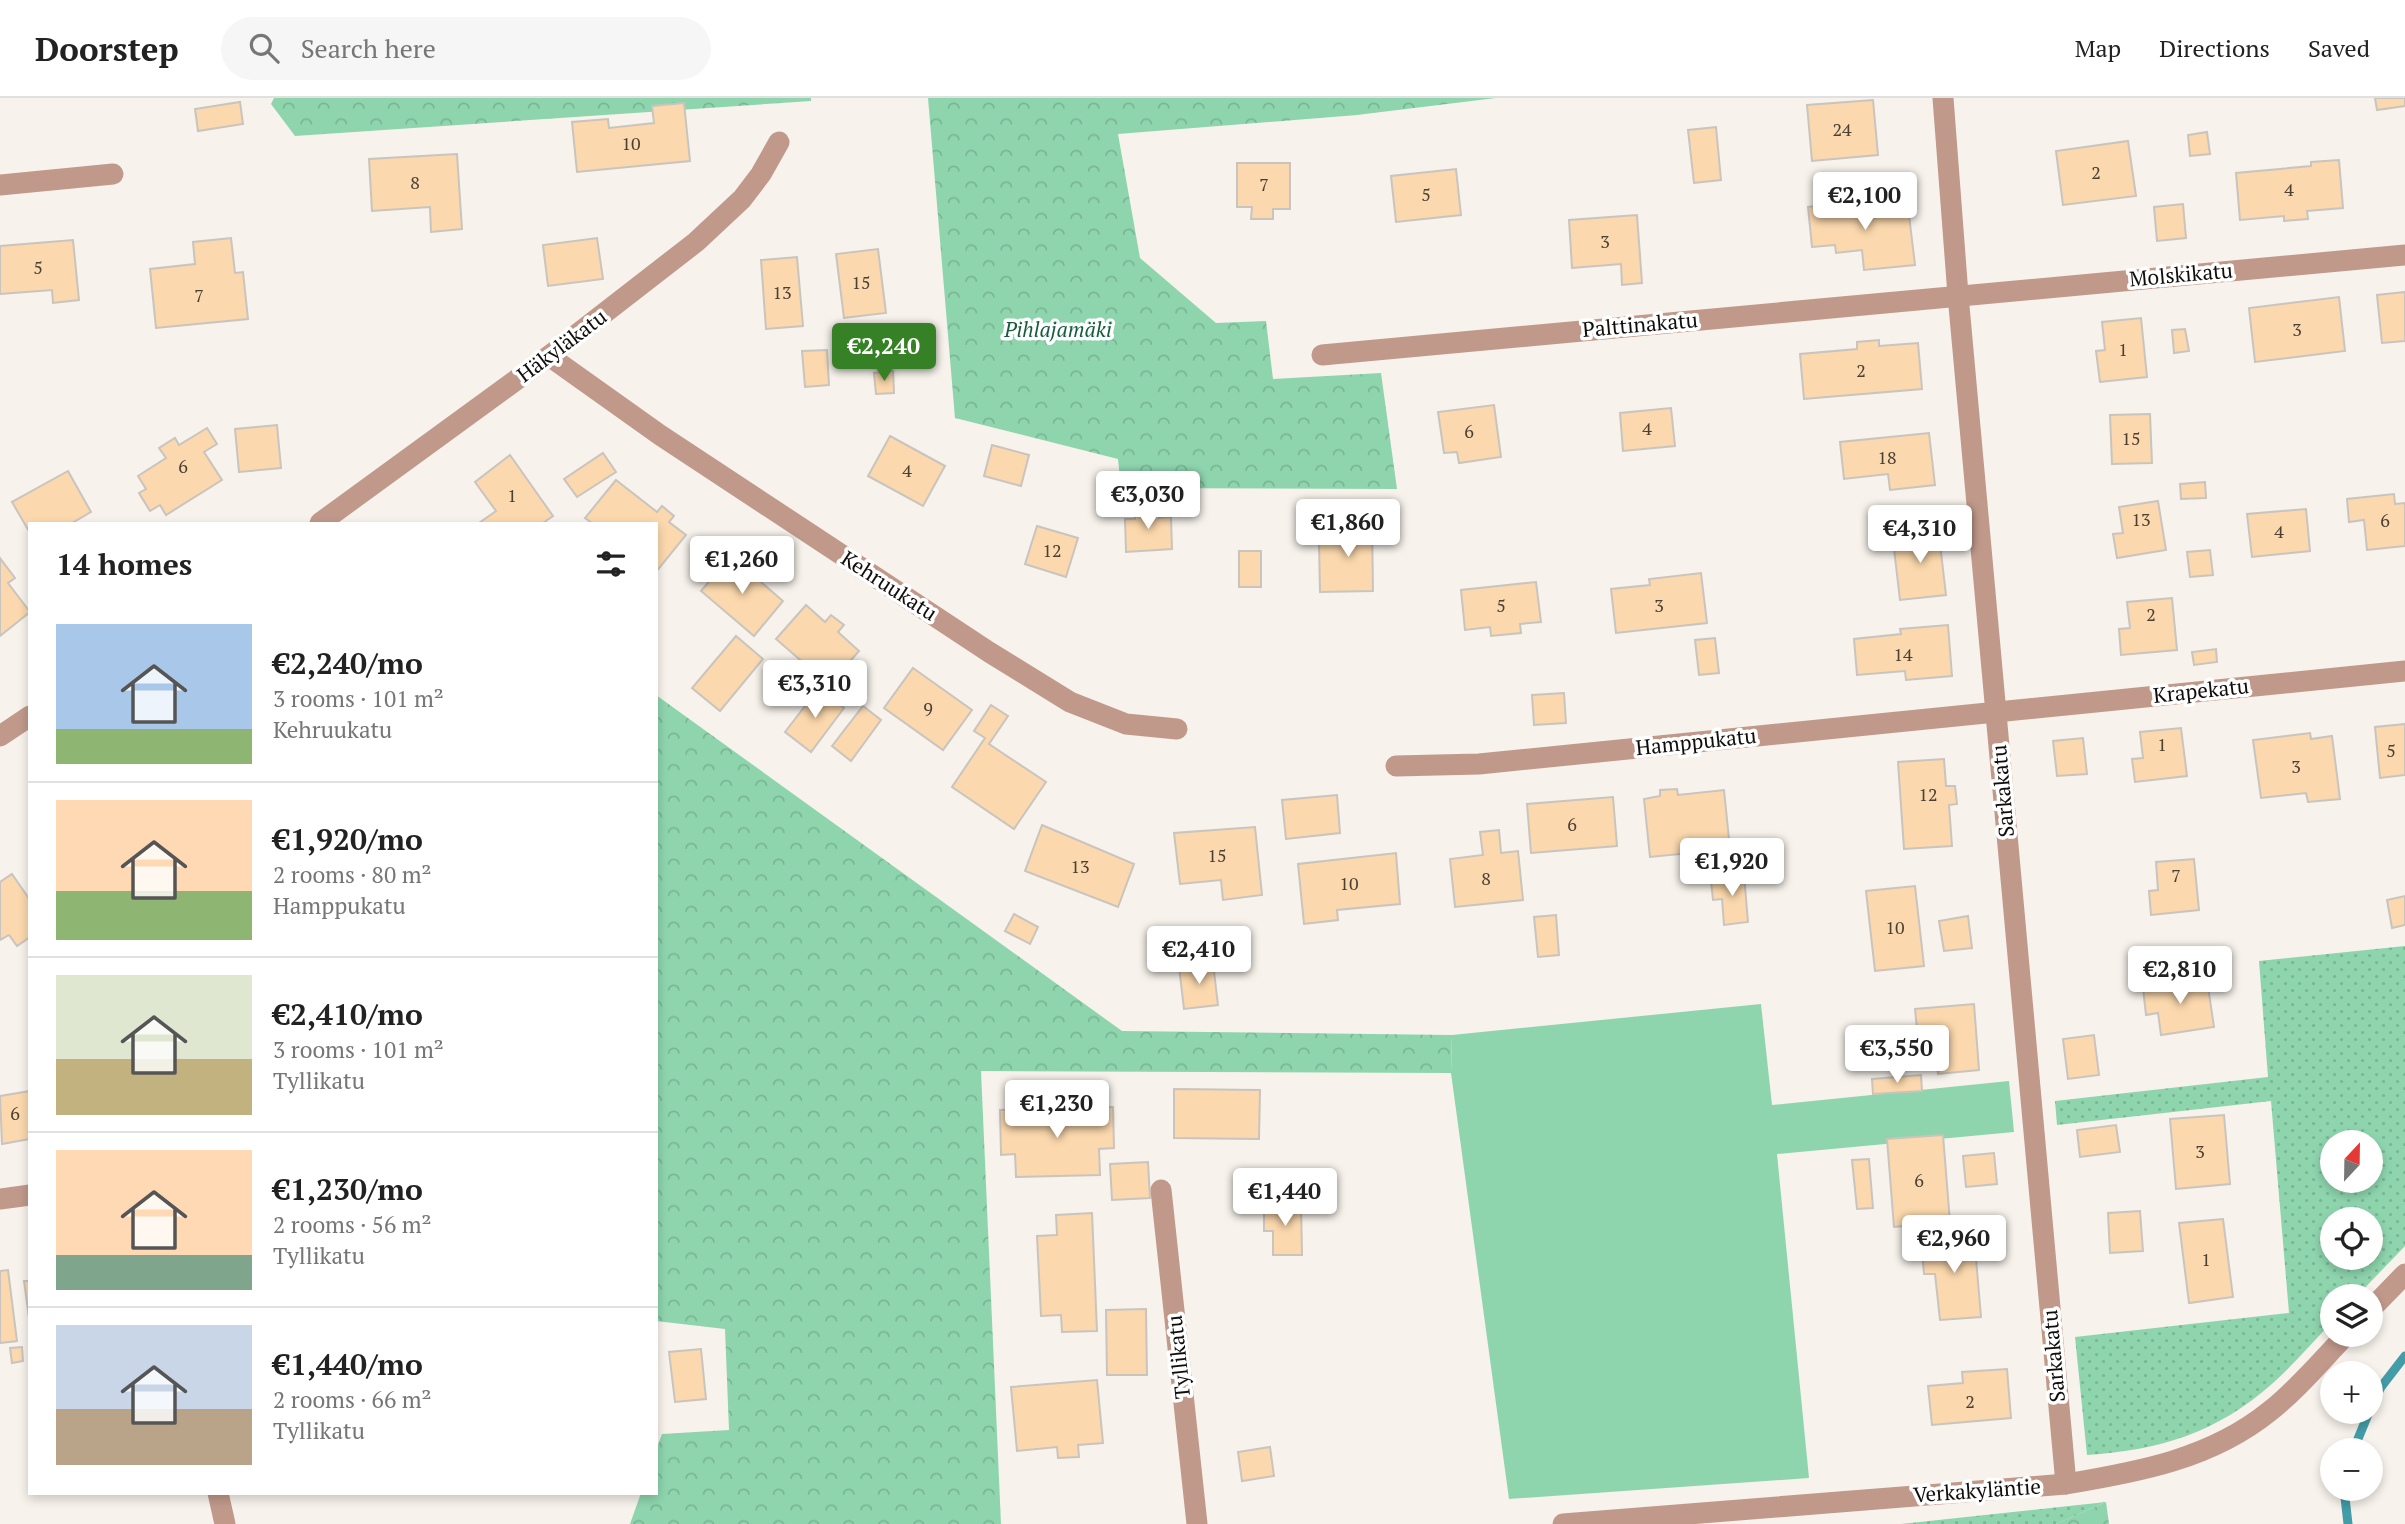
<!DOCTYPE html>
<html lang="en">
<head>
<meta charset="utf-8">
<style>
  :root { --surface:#fff; --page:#f6f6f6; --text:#222; --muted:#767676; --line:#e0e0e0; --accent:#368026 }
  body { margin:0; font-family:"PT Serif",serif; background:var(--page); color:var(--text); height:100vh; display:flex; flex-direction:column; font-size:26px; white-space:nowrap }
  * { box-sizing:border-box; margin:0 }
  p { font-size:23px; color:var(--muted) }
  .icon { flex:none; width:38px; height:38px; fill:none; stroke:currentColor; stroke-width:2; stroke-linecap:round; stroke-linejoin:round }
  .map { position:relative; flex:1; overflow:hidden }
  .sheet { position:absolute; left:28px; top:424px; width:630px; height:973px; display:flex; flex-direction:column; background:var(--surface); border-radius:0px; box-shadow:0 4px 10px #0003 }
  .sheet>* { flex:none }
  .needle { width:46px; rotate:22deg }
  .controls { position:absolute; left:2320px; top:1032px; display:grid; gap:14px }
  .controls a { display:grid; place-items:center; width:63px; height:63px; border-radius:50%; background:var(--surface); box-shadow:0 4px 10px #0003; font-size:35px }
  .price { position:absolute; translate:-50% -60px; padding:0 16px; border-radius:7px; background:#fff; color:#222; font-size:23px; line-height:46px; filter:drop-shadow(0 2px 4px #0008) }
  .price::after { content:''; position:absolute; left:50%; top:42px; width:21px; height:16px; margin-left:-10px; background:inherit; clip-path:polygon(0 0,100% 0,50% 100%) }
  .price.current { background:var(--accent); color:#fff }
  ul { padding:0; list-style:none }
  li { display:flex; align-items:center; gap:21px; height:175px; padding:0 28px }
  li+li { border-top:2px solid var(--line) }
  li span { display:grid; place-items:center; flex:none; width:196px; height:140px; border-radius:0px; color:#555 }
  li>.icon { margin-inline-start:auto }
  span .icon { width:84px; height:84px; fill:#fffc; stroke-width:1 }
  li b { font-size:30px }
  h2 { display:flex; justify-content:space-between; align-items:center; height:84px; padding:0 28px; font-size:30px }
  header { display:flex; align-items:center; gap:42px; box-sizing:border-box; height:98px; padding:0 35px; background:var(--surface); border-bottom:2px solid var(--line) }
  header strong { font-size:33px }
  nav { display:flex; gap:38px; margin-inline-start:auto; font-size:24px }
  .search { width:490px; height:63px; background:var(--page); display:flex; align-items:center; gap:18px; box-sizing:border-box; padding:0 24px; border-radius:38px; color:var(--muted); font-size:26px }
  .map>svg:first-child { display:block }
  .grass { fill:url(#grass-dots); fill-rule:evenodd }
  .forest { fill:url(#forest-crowns) }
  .garden { fill:#8ed5ae }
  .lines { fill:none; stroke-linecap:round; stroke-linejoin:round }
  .stream { stroke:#439da8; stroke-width:9 }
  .building { fill:#fbd8ad; stroke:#c9c4be; stroke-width:2 }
  .minor { stroke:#c0998b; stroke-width:21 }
  .labels { text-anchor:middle; stroke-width:7; stroke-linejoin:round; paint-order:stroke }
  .number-label { font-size:18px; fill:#4b4034 }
  .street-label { font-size:21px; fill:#100e0c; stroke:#fff }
  .park-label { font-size:21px; font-style:italic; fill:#165d3e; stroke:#fff }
</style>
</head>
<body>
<header>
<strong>Doorstep</strong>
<div class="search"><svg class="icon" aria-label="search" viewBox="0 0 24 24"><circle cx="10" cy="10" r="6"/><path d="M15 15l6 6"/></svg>Search here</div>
<nav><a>Map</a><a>Directions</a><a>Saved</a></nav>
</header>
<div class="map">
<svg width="2405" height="1426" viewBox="0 0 2405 1426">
  <defs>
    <pattern id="grass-dots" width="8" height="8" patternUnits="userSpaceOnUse" patternTransform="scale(1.75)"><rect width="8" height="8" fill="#8ed5ae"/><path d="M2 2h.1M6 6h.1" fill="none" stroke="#79b694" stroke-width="1.8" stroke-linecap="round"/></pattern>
    <pattern id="forest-crowns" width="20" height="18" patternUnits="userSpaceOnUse" patternTransform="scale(1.75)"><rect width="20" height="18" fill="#8ed5ae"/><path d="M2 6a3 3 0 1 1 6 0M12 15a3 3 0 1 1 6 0" fill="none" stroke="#79b694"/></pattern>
  </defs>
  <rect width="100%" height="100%" fill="#f7f2eb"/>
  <g class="grass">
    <path d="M 2405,848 L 2405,1148 L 2356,1199 L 2333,1199 L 2333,1223 C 2313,1244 2294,1266 2273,1285 C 2217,1335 2160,1352 2087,1357 L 2075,1239 L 2289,1215 L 2271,1003 L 2057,1027 L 2055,1003 L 2268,979 L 2259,863 ZM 2333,1045 L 2371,1045 L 2371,1083 L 2333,1083 ZM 2333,1122 L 2371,1122 L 2371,1160 L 2333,1160 Z"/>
    <polygon points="2106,1404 2056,1426 1901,1426"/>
  </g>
  <g class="forest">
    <polygon points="274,0 811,0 811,3 295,38 271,6"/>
    <polygon points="928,0 1496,0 1357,17 1118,36 1140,160 1216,225 1266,223 1273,281 1381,275 1397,391 1121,390 1118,361 955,320"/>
    <polygon points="656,597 1122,933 1452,937 1451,975 981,973 1001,1426 630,1426 641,1395 656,1395 656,1352 662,1336 729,1332 725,1231 656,1223"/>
    <polygon points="2106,1404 2109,1426 2056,1426"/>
  </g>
  <polygon class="garden" points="1761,906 1772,1007 2009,983 2014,1034 1777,1056 1809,1380 1509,1401 1451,975 1452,937"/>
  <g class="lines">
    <g class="stream">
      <polyline points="2371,1309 2381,1289 2405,1258"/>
      <polyline points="2353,1353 2369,1314"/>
      <polyline points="2344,1391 2348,1426"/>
    </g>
  </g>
  <g class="building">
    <polygon points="2375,0 2405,0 2405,8 2377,12"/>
    <polygon points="1873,2 1878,57 1812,63 1807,7"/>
    <polygon points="240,4 243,26 198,33 195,11"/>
    <polygon points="684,5 690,63 577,74 572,24 608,21 609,30 654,25 652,8"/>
    <polygon points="1716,29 1721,82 1694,85 1688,32"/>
    <polygon points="2207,34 2210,56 2190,58 2188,37"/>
    <polygon points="2128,43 2136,98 2063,107 2056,53"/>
    <polygon points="457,56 462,131 431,134 430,109 372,113 369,61"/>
    <polygon points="2339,62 2343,110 2307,113 2308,121 2284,123 2284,118 2240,122 2236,75 2311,68 2311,64"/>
    <polygon points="1237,65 1290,65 1290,111 1273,111 1273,121 1251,121 1252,109 1237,109"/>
    <polygon points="1456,71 1461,117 1396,124 1391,78"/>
    <polygon points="1880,101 1881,113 1908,109 1915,167 1864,172 1862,152 1836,155 1835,147 1812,149 1808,109"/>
    <polygon points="2183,106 2186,140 2157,143 2154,109"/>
    <polygon points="1637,117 1642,185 1622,187 1621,166 1572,170 1569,122"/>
    <polygon points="231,140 235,175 243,174 248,221 156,230 150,171 195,166 193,144"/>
    <polygon points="597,140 603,181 548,188 543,147"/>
    <polygon points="73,142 79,202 53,205 52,192 0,196 0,148"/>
    <polygon points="878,151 886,215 844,220 836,156"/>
    <polygon points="797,159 803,228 766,231 761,162"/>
    <polygon points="2405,194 2405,243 2382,245 2377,197"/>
    <polygon points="2339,199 2345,253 2255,264 2249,210"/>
    <polygon points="2141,220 2147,279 2100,284 2096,253 2105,252 2102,224"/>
    <polygon points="2185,231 2189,253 2174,255 2172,232"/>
    <polygon points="1879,242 1879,248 1918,245 1922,291 1804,301 1800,256 1857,251 1857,244"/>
    <polygon points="827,252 829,287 805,289 802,253"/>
    <polygon points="893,273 894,295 876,296 874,275"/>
    <polygon points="1494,307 1501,359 1459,365 1457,354 1444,355 1438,314"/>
    <polygon points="1671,310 1675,348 1623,353 1620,315"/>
    <polygon points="2150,316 2152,365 2112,366 2110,317"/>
    <polygon points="277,327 281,370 239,374 235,331"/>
    <polygon points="207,330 217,346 204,354 222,382 166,417 160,407 150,413 139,395 146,391 138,378 166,360 159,350 175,340 179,347"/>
    <polygon points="1929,335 1935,387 1890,392 1888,376 1844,381 1840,344"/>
    <polygon points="890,338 945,368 923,408 868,378"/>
    <polygon points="992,347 1029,357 1021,388 984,378"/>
    <polygon points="603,355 616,374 577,399 564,381"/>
    <polygon points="510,357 553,418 543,425 479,425 496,413 475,384"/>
    <polygon points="68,373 91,414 72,425 30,425 30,435 12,404"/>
    <polygon points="616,382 657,414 662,408 674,418 669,424 686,437 656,474 656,425 592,425 585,420"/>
    <polygon points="2205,384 2206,400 2181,401 2180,386"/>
    <polygon points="2394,396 2395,406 2405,405 2405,448 2367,452 2364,422 2349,424 2347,401"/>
    <polygon points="2158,403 2166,452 2117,460 2113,436 2123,435 2119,409"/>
    <polygon points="1159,409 1159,420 1171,419 1172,451 1126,454 1125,421 1135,421 1135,410"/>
    <polygon points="2306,411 2310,453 2252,459 2247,416"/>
    <polygon points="1337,424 1372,424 1373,493 1320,494 1319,443 1338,443"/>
    <polygon points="1037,428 1078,440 1066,479 1025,466"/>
    <polygon points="1938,429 1946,497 1900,502 1894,451 1904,450 1902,432"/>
    <polygon points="2210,452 2213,477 2190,479 2187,454"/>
    <rect x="1239" y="453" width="22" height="36"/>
    <polygon points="731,458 783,503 754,538 701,493"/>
    <polygon points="0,460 15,480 8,485 30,514 0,538"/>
    <polygon points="1701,475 1707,525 1616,535 1611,491 1650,487 1649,481"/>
    <polygon points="1536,484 1541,524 1520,526 1521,535 1491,538 1490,529 1465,532 1461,492"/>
    <polygon points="2172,500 2177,552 2121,557 2119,531 2130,530 2127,504"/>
    <polygon points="806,507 825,524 831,517 844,527 838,534 859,553 829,587 776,541"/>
    <polygon points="1948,527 1952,578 1906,582 1905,573 1857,577 1854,541 1901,536 1900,531"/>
    <polygon points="736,538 763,561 720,613 692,590"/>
    <polygon points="1715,540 1719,575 1699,577 1695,542"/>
    <polygon points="2216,551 2217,564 2194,567 2192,554"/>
    <polygon points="913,570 972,612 943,652 884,610"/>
    <polygon points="819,590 844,610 811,654 785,634"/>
    <polygon points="1564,595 1566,625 1534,627 1532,597"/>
    <polygon points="991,607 1008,618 989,646 1046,684 1014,731 952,689 985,640 974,633"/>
    <polygon points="863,608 881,622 851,663 832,648"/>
    <polygon points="2405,626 2405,677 2380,680 2375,629"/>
    <polygon points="2181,630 2187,678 2135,684 2132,661 2143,660 2140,634"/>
    <polygon points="2310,635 2311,641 2332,638 2340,701 2308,704 2306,695 2261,700 2253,642"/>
    <polygon points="2083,640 2087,676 2057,678 2053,643"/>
    <polygon points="1944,661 1946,688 1955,688 1957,706 1949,707 1952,748 1904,751 1898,664"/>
    <polygon points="1677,691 1678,697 1724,692 1730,751 1650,759 1644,701 1660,698 1660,692"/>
    <polygon points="1337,697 1340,735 1286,741 1282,702"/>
    <polygon points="1613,699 1617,748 1531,755 1527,706"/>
    <polygon points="1042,727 1134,766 1118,809 1025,773"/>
    <polygon points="1255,729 1262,797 1223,802 1221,782 1180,786 1174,735"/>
    <polygon points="1499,732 1501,755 1518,753 1523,802 1455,809 1450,761 1483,757 1480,734"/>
    <polygon points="1396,755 1400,806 1337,812 1338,822 1304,826 1298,766"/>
    <polygon points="2194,761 2199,812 2151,817 2149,793 2158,792 2156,764"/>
    <polygon points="12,776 30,802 30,839 17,848 9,837 0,842 0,784"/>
    <polygon points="1744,777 1748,824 1724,827 1722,801 1713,802 1711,783 1722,782 1721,778"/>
    <polygon points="1915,788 1924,868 1875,873 1866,793"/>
    <polygon points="2405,798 2405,827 2392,830 2387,802"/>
    <polygon points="1014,816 1038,829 1030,846 1005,833"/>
    <polygon points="1556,817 1559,857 1538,859 1534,819"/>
    <polygon points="1968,818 1972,850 1944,853 1939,823"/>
    <polygon points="1213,865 1218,907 1184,911 1179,869"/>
    <polygon points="2207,882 2214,929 2161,937 2158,915 2146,917 2143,890"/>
    <polygon points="1974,906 1979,972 1938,976 1935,941 1918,942 1915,911"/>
    <polygon points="2094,937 2099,977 2068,981 2063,941"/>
    <polygon points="1921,977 1922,993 1873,996 1872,981"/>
    <polygon points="1174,991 1260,992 1259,1041 1174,1040"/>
    <polygon points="30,993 30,1041 2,1046 0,998"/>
    <polygon points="1113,1009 1114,1050 1099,1051 1100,1077 1016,1079 1015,1056 1001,1057 1000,1012"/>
    <polygon points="2224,1017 2230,1086 2176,1091 2170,1021"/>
    <polygon points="2116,1027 2120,1054 2080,1059 2077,1032"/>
    <polygon points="1943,1037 1950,1124 1894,1129 1887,1041"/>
    <polygon points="1994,1055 1997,1086 1966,1089 1963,1058"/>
    <polygon points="1869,1061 1873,1110 1857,1111 1852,1062"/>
    <polygon points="1148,1064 1150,1100 1112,1102 1110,1066"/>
    <polygon points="1264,1107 1301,1107 1302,1157 1273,1157 1273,1133 1264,1133"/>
    <polygon points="2140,1113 2143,1153 2110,1155 2108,1115"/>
    <polygon points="1092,1115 1097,1233 1062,1234 1061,1217 1041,1218 1037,1138 1057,1137 1056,1117"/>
    <polygon points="2223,1121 2233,1199 2189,1205 2179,1125"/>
    <polygon points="1974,1137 1981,1219 1940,1222 1935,1176 1924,1176 1921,1140"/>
    <polygon points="8,1172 17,1243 0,1245 0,1173"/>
    <polygon points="24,1183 30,1183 30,1227"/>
    <polygon points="1146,1211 1147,1277 1107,1277 1106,1212"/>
    <polygon points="22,1249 23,1263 12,1265 10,1250"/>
    <polygon points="701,1251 706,1301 675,1304 669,1254"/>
    <polygon points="2007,1271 2011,1320 1932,1327 1928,1288 1963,1285 1962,1274"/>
    <polygon points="1097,1282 1103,1345 1078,1347 1079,1359 1058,1360 1057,1349 1017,1353 1011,1289"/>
    <polygon points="1270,1349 1274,1378 1242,1383 1238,1354"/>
  </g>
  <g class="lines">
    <g class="minor">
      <polyline points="1943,0 1958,197 2066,1386"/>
      <polyline points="0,87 113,76"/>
      <polyline points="1322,257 2405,157"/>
      <polyline points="549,258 660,337 989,554 1070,604 1126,626 1177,631"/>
      <polyline points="320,425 549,258 696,144 742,101 761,76 779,44"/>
      <polyline points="0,638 30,618"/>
      <polyline points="1396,668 1479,666 2405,573"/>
      <polyline points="1161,1092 1197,1426"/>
      <polyline points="0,1101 30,1097"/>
      <polyline points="2371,1211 2405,1176"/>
      <polyline points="218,1395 225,1426"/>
      <path d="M 1563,1426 L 2066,1386 C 2138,1374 2211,1361 2270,1313 C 2298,1291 2321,1263 2346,1237"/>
    </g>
  </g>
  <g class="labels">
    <g class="number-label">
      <text x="1842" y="38">24</text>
      <text x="631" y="52">10</text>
      <text x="2096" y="81">2</text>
      <text x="415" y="91">8</text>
      <text x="1264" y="93">7</text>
      <text x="2289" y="98">4</text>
      <text x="1426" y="103">5</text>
      <text x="1605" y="150">3</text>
      <text x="38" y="176">5</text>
      <text x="861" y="191">15</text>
      <text x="782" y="201">13</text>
      <text x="199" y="204">7</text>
      <text x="2297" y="238">3</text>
      <text x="2123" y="258">1</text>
      <text x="1861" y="279">2</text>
      <text x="1647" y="337">4</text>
      <text x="1469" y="340">6</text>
      <text x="2131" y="347">15</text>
      <text x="1887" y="366">18</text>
      <text x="183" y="375">6</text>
      <text x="907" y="379">4</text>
      <text x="512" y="404">1</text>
      <text x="2141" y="428">13</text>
      <text x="2385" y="429">6</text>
      <text x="2279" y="440">4</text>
      <text x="1052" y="459">12</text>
      <text x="1501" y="514">5</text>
      <text x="1659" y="514">3</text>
      <text x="2151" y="523">2</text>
      <text x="1903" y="563">14</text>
      <text x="928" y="617">9</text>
      <text x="2162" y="653">1</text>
      <text x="2391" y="659">5</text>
      <text x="2296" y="675">3</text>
      <text x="1928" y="703">12</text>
      <text x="1572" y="733">6</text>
      <text x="1217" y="764">15</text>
      <text x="1080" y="775">13</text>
      <text x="2176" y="784">7</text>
      <text x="1486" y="787">8</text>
      <text x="1349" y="792">10</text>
      <text x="1895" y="836">10</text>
      <text x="15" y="1022">6</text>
      <text x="2200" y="1060">3</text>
      <text x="1919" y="1089">6</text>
      <text x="2206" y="1168">1</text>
      <text x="1970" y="1310">2</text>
    </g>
    <g class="street-label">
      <text transform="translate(2181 177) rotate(-5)" y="7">Molskikatu</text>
      <text transform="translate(1640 227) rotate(-5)" y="7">Palttinakatu</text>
      <text transform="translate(562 248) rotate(-37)" y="7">Häkyläkatu</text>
      <text transform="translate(889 488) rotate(33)" y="7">Kehruukatu</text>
      <text transform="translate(2201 593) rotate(-6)" y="7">Krapekatu</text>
      <text transform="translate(1696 644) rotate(-6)" y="7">Hamppukatu</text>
      <text transform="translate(2003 693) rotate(-95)" y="7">Sarkakatu</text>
      <text transform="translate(2054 1258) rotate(-95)" y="7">Sarkakatu</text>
      <text transform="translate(1179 1259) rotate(-96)" y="7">Tyllikatu</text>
      <text transform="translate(1977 1393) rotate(-4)" y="7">Verkakyläntie</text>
    </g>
    <g class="park-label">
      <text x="1058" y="239">Pihlajamäki</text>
    </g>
  </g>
</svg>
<div class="controls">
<a><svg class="needle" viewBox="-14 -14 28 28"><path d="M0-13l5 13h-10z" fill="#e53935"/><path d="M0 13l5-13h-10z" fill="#767676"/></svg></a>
<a><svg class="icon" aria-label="locate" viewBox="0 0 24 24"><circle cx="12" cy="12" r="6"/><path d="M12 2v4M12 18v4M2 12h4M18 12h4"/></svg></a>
<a><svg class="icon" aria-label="layers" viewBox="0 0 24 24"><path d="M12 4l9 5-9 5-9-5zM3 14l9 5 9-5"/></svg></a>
<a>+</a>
<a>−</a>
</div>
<b class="price" style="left:1865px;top:134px">€2,100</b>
<b class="price current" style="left:884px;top:285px">€2,240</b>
<b class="price" style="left:1148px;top:433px">€3,030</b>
<b class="price" style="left:1348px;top:461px">€1,860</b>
<b class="price" style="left:1920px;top:467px">€4,310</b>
<b class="price" style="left:742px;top:498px">€1,260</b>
<b class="price" style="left:815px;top:622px">€3,310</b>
<b class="price" style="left:1732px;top:800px">€1,920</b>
<b class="price" style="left:1199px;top:888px">€2,410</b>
<b class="price" style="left:2180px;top:908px">€2,810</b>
<b class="price" style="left:1897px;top:987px">€3,550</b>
<b class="price" style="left:1057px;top:1042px">€1,230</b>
<b class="price" style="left:1285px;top:1130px">€1,440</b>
<b class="price" style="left:1954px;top:1177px">€2,960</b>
<section class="sheet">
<h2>14 homes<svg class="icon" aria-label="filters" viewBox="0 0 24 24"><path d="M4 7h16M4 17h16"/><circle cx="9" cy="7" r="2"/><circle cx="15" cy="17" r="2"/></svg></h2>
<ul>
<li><span style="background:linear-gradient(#a9c7e8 75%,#8fb573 0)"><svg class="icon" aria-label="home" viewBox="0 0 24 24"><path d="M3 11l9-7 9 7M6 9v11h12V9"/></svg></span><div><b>€2,240/mo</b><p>3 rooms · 101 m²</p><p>Kehruukatu</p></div></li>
<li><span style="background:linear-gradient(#ffd9b3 65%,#8fb573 0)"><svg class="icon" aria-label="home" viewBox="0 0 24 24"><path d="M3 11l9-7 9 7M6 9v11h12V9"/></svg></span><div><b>€1,920/mo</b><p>2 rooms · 80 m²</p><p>Hamppukatu</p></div></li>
<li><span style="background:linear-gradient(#dfe7d0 60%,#c2b280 0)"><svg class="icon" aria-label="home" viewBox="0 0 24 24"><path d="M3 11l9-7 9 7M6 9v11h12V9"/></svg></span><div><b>€2,410/mo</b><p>3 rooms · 101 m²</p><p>Tyllikatu</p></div></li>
<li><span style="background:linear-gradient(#ffd9b3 75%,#7fa58c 0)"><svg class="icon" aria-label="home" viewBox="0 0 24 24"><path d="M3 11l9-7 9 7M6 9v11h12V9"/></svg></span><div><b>€1,230/mo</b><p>2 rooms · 56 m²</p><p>Tyllikatu</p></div></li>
<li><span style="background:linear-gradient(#c9d6e8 60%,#b9a48a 0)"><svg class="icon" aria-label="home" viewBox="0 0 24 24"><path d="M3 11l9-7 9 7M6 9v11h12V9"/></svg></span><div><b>€1,440/mo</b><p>2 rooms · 66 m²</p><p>Tyllikatu</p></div></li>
</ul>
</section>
</div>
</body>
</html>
